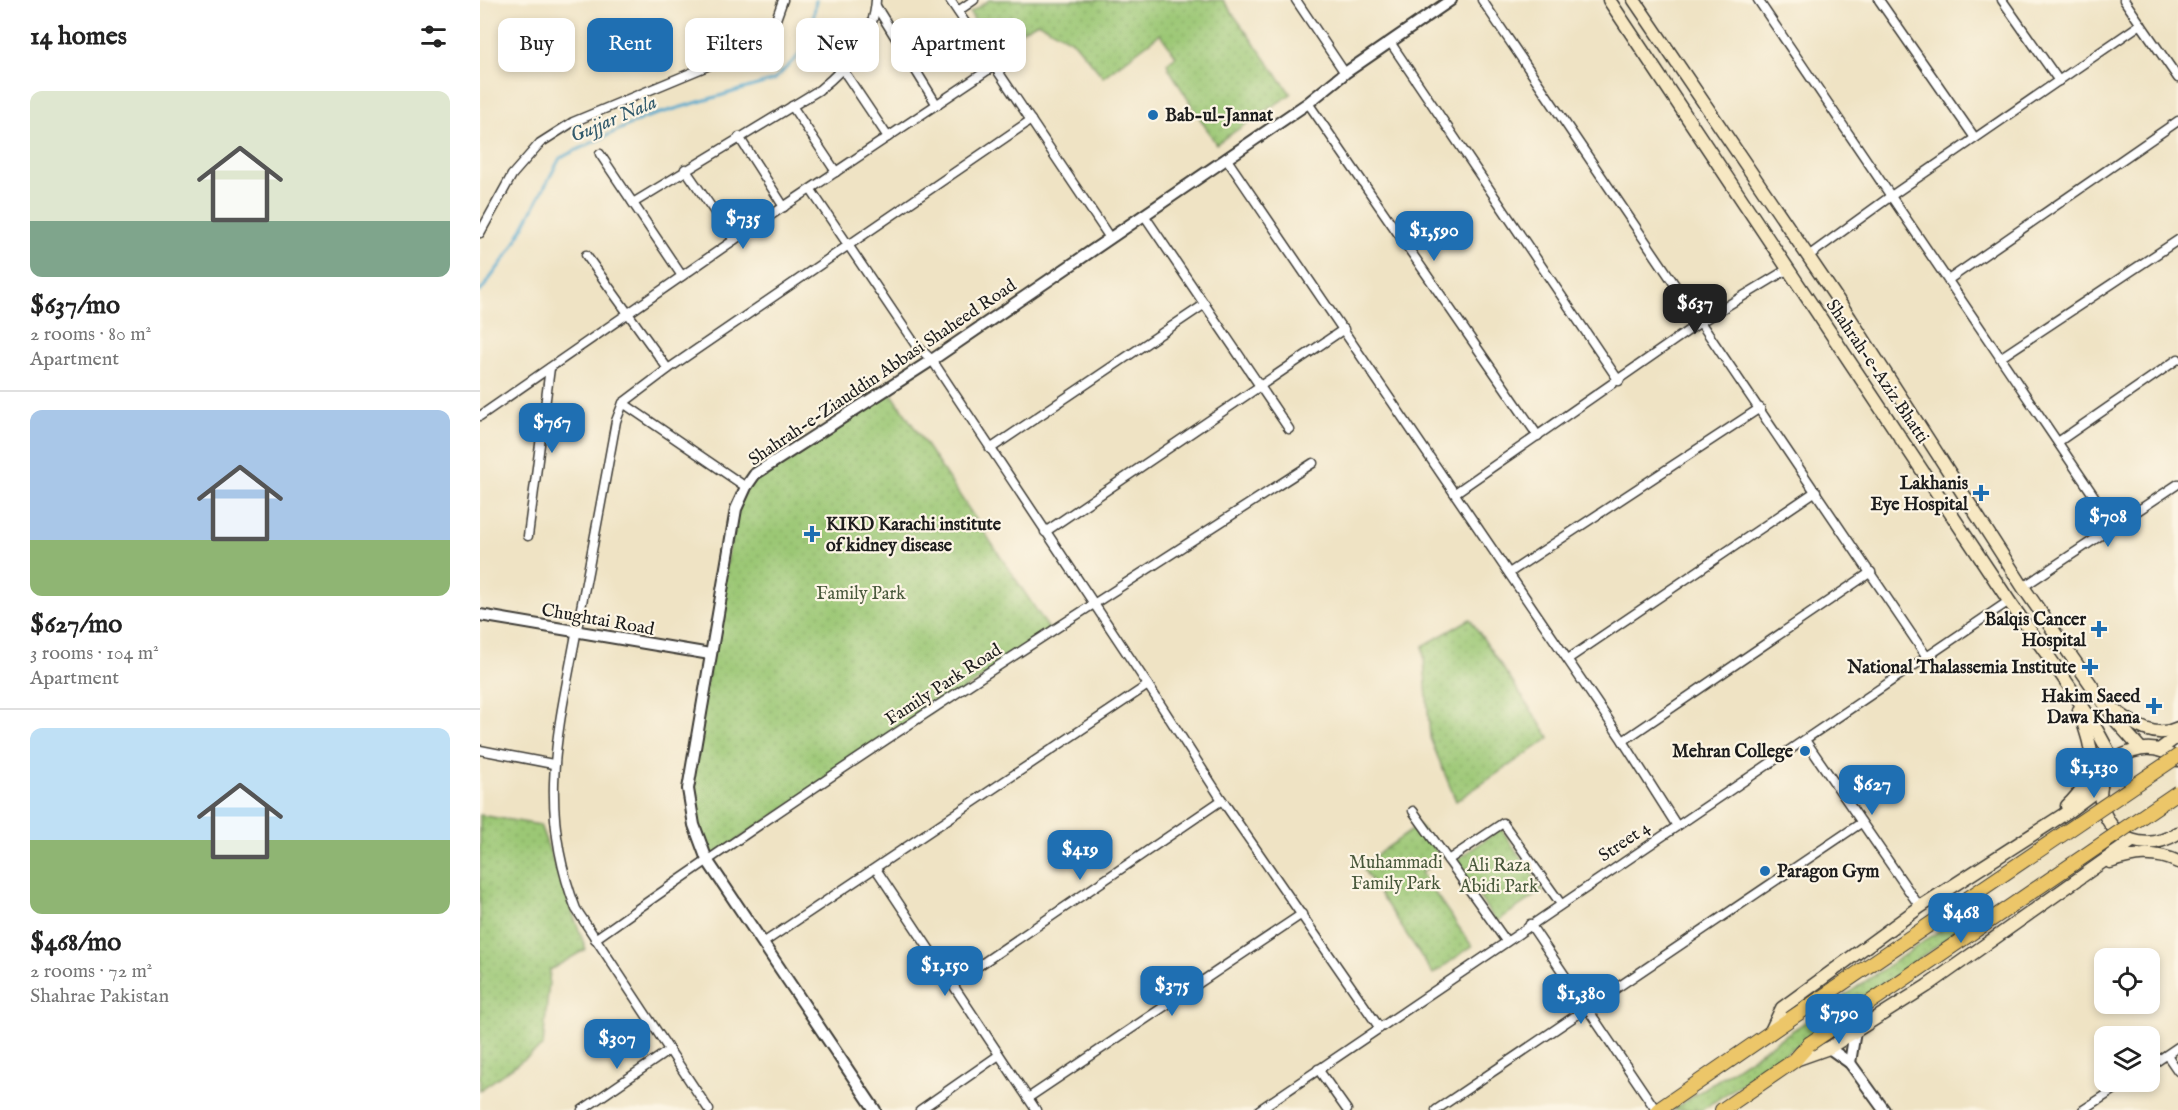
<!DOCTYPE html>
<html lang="en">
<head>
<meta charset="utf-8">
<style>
  :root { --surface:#fff; --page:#f2f2f2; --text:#222; --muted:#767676; --line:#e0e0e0; --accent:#1f6fb2 }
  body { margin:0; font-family:"IM FELL English",serif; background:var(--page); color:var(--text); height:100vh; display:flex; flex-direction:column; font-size:22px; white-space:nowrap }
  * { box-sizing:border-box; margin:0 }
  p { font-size:20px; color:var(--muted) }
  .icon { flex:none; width:33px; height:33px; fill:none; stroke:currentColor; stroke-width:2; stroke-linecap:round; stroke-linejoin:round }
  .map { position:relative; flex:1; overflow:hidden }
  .sheet { display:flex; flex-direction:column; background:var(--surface); width:480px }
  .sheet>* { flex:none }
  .guide { position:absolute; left:18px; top:18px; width:570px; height:54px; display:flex; gap:12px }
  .controls { position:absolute; left:1614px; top:948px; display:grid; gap:12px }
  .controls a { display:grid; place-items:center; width:66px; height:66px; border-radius:12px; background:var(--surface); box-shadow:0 3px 9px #0003; font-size:30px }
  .price { position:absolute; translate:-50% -51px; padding:0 14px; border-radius:12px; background:var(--accent); color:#fff; font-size:20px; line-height:39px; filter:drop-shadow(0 2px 3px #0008) }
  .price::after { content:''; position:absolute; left:50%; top:36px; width:18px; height:14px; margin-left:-9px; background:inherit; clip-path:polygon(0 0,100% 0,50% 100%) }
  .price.selected { background:#222; color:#fff }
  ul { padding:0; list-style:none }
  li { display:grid; align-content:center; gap:12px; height:318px; padding:0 30px }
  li+li { border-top:2px solid var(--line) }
  li span { display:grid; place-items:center; height:186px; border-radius:12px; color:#555 }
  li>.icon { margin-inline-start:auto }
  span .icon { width:108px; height:108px; fill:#fffc; stroke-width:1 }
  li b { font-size:26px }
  h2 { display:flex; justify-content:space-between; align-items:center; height:72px; padding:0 30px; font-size:26px }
  .pill { padding:0 21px; border-radius:12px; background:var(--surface); box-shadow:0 3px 9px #0003; font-size:21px; line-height:54px }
  .pill.selected { background:var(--accent); color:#fff }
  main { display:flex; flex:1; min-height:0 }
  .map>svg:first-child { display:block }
  .grass { fill:url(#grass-dots); stroke:#5c7248; stroke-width:1.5 }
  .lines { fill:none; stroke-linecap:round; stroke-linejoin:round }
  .stream { stroke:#50a7cd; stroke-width:3 }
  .minor-casing { stroke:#3c3a35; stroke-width:11 }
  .tertiary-casing { stroke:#3c3a35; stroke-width:14 }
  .secondary-casing { stroke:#3c3a35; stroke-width:15 }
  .trunk-casing { stroke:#3c3a35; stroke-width:16 }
  .minor { stroke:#fff; stroke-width:8 }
  .tertiary { stroke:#fff; stroke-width:10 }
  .secondary { stroke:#f7e8c3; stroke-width:12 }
  .trunk { stroke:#ecc669; stroke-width:14 }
  .trunk-bridge-casing { stroke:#3c3a35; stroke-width:16; stroke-linecap:butt }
  .trunk-bridge { stroke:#ecc669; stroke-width:14 }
  .poi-dot { fill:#1f6fb2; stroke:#fcf5e5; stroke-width:2 }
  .labels { text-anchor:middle; stroke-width:4.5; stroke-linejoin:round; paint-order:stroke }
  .poi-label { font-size:18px; font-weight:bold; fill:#1c1c1c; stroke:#fcf5e5; text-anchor:end }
  .street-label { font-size:18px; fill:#1c1c1c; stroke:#fcf5e5 }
  .park-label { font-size:18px; fill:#48583b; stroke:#fcf5e5 }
  .water-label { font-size:20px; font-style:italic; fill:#335b6c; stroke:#fcf5e5 }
</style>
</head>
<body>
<main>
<section class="sheet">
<h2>14 homes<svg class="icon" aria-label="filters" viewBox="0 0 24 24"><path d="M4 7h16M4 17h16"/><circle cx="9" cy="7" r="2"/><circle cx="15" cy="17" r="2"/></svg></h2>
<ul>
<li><span style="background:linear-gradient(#dfe7d0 70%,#7fa58c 0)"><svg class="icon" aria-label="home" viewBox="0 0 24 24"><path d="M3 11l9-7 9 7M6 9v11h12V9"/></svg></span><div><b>$637/mo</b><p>2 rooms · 80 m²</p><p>Apartment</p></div></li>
<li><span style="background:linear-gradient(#a9c7e8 70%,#8fb573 0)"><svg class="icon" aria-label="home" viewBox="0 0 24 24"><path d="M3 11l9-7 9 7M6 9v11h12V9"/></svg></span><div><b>$627/mo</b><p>3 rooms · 104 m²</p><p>Apartment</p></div></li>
<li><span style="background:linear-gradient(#bfe0f5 60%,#8fb573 0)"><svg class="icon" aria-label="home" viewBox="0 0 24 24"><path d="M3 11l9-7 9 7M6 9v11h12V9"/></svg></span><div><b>$468/mo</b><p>2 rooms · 72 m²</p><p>Shahrae Pakistan</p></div></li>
</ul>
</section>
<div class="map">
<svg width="1698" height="1110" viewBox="0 0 1698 1110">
  <defs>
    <pattern id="grass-dots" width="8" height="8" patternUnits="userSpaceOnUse" patternTransform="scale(1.5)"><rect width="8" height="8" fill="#9bc775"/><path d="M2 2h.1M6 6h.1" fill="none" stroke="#85aa65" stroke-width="1.8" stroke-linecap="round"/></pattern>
  </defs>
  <rect width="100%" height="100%" fill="#fcf5e5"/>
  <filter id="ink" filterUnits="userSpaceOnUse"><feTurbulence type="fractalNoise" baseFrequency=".0167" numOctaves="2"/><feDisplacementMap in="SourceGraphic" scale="12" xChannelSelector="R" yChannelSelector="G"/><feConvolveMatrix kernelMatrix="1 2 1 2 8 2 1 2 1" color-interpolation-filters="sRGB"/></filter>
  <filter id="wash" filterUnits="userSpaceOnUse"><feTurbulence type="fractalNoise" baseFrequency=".008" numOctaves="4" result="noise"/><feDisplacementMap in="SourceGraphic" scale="24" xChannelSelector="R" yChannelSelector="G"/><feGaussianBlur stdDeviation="1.35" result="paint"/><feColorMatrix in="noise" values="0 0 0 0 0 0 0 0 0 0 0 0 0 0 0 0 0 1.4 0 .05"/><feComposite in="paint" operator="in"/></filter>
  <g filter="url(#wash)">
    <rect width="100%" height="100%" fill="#efe3c4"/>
    <g class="grass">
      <polygon points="509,0 743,0 811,94 736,144 689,69 687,63 696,56 680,34 623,77 594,42 558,22 525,40 530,49 516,55 490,13"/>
      <polygon points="408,388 571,632 227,860 208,789 256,509 266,487"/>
      <polygon points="990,619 1070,738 976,801 950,738 943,646"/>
      <polygon points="0,815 60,825 106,949 70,970 63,1046 0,1090"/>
      <polygon points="939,825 961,858 941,873 992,946 953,974 881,866"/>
      <polygon points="1021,829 1063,890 1016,922 975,861"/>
      <polygon points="1481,916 1487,924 1330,1037 1222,1110 1192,1110 1342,1011"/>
    </g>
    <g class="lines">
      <polyline class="stream" points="0,292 31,250 80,158 164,118 294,80 318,56 332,27 336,0"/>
    </g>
  </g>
  <g filter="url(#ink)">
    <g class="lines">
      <g class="minor-casing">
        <g id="minor">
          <polyline points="470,0 630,238"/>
          <polyline points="816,0 865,73"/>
          <polyline points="1002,0 1447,657"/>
          <polyline points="1278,0 1635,527"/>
          <polyline points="1399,0 1495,138"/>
          <polyline points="1522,0 1579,81"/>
          <polyline points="1644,0 1698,78"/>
          <polyline points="396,6 457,105"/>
          <polyline points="478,11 494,0"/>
          <polyline points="910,42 1139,381"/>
          <polyline points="363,70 408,137"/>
          <polyline points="828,103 1058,436"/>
          <polyline points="312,106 356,172"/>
          <polyline points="259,137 304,207"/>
          <polyline points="120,154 202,276"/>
          <polyline points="746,158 1143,741 1197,826"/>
          <polyline points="205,169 254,240"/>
          <polyline points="331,190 435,344 452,360 668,685 742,800 899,1027"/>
          <path d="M 153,203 L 339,90 C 367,67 394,39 396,0"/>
          <polyline points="664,215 809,429"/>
          <polyline points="0,233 32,175 60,143 93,122 266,50 294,25 303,0"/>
          <polyline points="106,255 188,369"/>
          <polyline points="1327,257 1411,196 1661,24"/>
          <polyline points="1468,280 1698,121"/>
          <polyline points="1520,358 1698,240"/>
          <polyline points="143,403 266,487"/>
          <polyline points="0,416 254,240 514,66"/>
          <polyline points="1578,442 1698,359"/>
          <polyline points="510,449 725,304"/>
          <polyline points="975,493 1222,321 1308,269"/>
          <polyline points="565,532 864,329"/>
          <polyline points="48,536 70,368"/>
          <polyline points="1029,573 1280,408"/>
          <polyline points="1543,587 1698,484"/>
          <polyline points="1088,659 1336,491"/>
          <polyline points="1325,740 1440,907"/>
          <polyline points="1143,741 1391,572"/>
          <polyline points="0,750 73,764"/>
          <polyline points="933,811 1026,941"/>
          <polyline points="968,860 1023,823 1081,904"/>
          <polyline points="396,869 556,1110"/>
          <polyline points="1050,924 1176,1110"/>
          <path d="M 115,939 C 349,773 591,618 833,463"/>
          <polyline points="283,943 668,685"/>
          <polyline points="472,984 742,800"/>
          <polyline points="1687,1055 1698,1071"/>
          <polyline points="1670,1066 1698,1047"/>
          <polyline points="838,1069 867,1110"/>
          <polyline points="548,1098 822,914"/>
          <polyline points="102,1110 188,1051"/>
          <path d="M 229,1110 L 96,909 C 55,804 80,724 99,618 C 112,553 124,487 136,421 L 143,403 L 188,369 L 551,120"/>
          <polyline points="440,1110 519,1055"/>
          <polyline points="779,1110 1529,601"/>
          <polyline points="956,1110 1381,823"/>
          <polyline points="1603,1110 1646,1082"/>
        </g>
      </g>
      <g class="tertiary-casing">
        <g id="tertiary">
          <polyline points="0,615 230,654"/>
          <polyline points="1349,1048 1370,1063 1404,1110"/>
          <polyline points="1370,1063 1375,1031"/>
          <polyline points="395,1110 227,860 214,825 208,789 256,509 266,487 275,474 452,360 828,103 865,73 971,0"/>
        </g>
      </g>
      <g class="secondary-casing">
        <g id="secondary">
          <path d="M 1129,0 L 1529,601 C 1565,653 1607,705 1634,763"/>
          <polyline points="1154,0 1370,318 1543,587 1637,722 1661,749"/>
          <path d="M 1630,707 C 1650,721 1672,741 1698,728"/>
          <polyline points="1679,750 1698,736"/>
          <path d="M 1698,760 C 1685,750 1670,746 1654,751 C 1588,769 1628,875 1698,833"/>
          <path d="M 1587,806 C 1622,772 1613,752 1599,710"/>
          <path d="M 1630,862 C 1653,854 1675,851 1698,862"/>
          <polyline points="1290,1033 1302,1008 1440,907 1589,811 1621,787"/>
          <polyline points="1315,1060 1349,1048 1447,986 1652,841"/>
        </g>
      </g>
      <g class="trunk-casing">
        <g id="trunk">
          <polyline points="1178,1110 1310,1019"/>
          <polyline points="1242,1110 1315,1060 1329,1044"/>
        </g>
      </g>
      <use href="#minor" class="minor"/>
      <use href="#tertiary" class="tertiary"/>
      <use href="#secondary" class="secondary"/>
      <use href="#trunk" class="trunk"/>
      <g class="trunk-bridge-casing">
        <g id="trunk-bridge">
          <polyline points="1310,1019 1698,756"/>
          <polyline points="1329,1044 1698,792"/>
        </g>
      </g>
      <use href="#trunk-bridge" class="trunk-bridge"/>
    </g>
  </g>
  <g class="poi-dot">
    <circle cx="673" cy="115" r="6"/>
    <path d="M1498 484h6v6h6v6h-6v6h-6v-6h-6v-6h6z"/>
    <path d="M329 525h6v6h6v6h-6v6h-6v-6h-6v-6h6z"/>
    <path d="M1616 620h6v6h6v6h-6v6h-6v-6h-6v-6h6z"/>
    <path d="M1607 658h6v6h6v6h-6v6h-6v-6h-6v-6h6z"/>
    <path d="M1671 697h6v6h6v6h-6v6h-6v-6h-6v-6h6z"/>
    <circle cx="1325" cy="751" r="6"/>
    <circle cx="1285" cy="871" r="6"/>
  </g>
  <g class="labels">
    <g class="poi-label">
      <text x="685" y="121" text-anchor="start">Bab-ul-Jannat</text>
      <text x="1488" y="489">Lakhanis<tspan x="1488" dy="21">Eye Hospital</tspan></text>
      <text x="346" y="530" text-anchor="start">KIKD Karachi institute<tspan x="346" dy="21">of kidney disease</tspan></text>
      <text x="1606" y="625">Balqis Cancer<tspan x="1606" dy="21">Hospital</tspan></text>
      <text x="1596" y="673">National Thalassemia Institute</text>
      <text x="1660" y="702">Hakim Saeed<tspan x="1660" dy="21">Dawa Khana</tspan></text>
      <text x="1313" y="757">Mehran College</text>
      <text x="1297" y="877" text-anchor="start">Paragon Gym</text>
    </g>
    <g class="street-label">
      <text transform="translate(1398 371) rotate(56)" y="6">Shahrah-e-Aziz Bhatti</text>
      <text transform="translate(402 372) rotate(-34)" y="6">Shahrah-e-Ziauddin Abbasi Shaheed Road</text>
      <text transform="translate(118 619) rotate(10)" y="6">Chughtai Road</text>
      <text transform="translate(463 684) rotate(-33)" y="6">Family Park Road</text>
      <text transform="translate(1144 841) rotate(-34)" y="6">Street 4</text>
    </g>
    <g class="park-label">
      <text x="381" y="599">Family Park</text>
      <text x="916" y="868">Muhammadi<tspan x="916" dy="21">Family Park</tspan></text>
      <text x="1019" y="871">Ali Raza<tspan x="1019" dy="21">Abidi Park</tspan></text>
    </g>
    <g class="water-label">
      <text transform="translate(133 118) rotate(-23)" y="7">Gujjar Nala</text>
    </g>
  </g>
</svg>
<div class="controls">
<a><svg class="icon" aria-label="locate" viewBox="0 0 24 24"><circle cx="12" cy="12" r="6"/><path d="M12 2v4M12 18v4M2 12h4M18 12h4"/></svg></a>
<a><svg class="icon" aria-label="layers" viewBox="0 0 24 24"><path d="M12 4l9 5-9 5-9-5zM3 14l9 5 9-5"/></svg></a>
</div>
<b class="price" style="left:263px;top:250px">$735</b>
<b class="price" style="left:954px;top:262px">$1,590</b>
<b class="price selected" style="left:1215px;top:335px">$637</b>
<b class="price" style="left:72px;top:454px">$767</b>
<b class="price" style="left:1628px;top:548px">$708</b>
<b class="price" style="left:1614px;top:799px">$1,130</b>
<b class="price" style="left:1392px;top:816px">$627</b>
<b class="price" style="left:600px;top:881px">$419</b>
<b class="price" style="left:1481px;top:944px">$468</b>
<b class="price" style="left:465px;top:997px">$1,150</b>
<b class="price" style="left:692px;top:1017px">$375</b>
<b class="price" style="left:1101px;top:1025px">$1,380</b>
<b class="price" style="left:1359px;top:1045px">$790</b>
<b class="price" style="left:137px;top:1070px">$307</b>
<div class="guide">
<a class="pill">Buy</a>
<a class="pill selected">Rent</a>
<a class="pill">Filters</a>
<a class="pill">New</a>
<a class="pill">Apartment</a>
</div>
</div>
</main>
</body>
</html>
